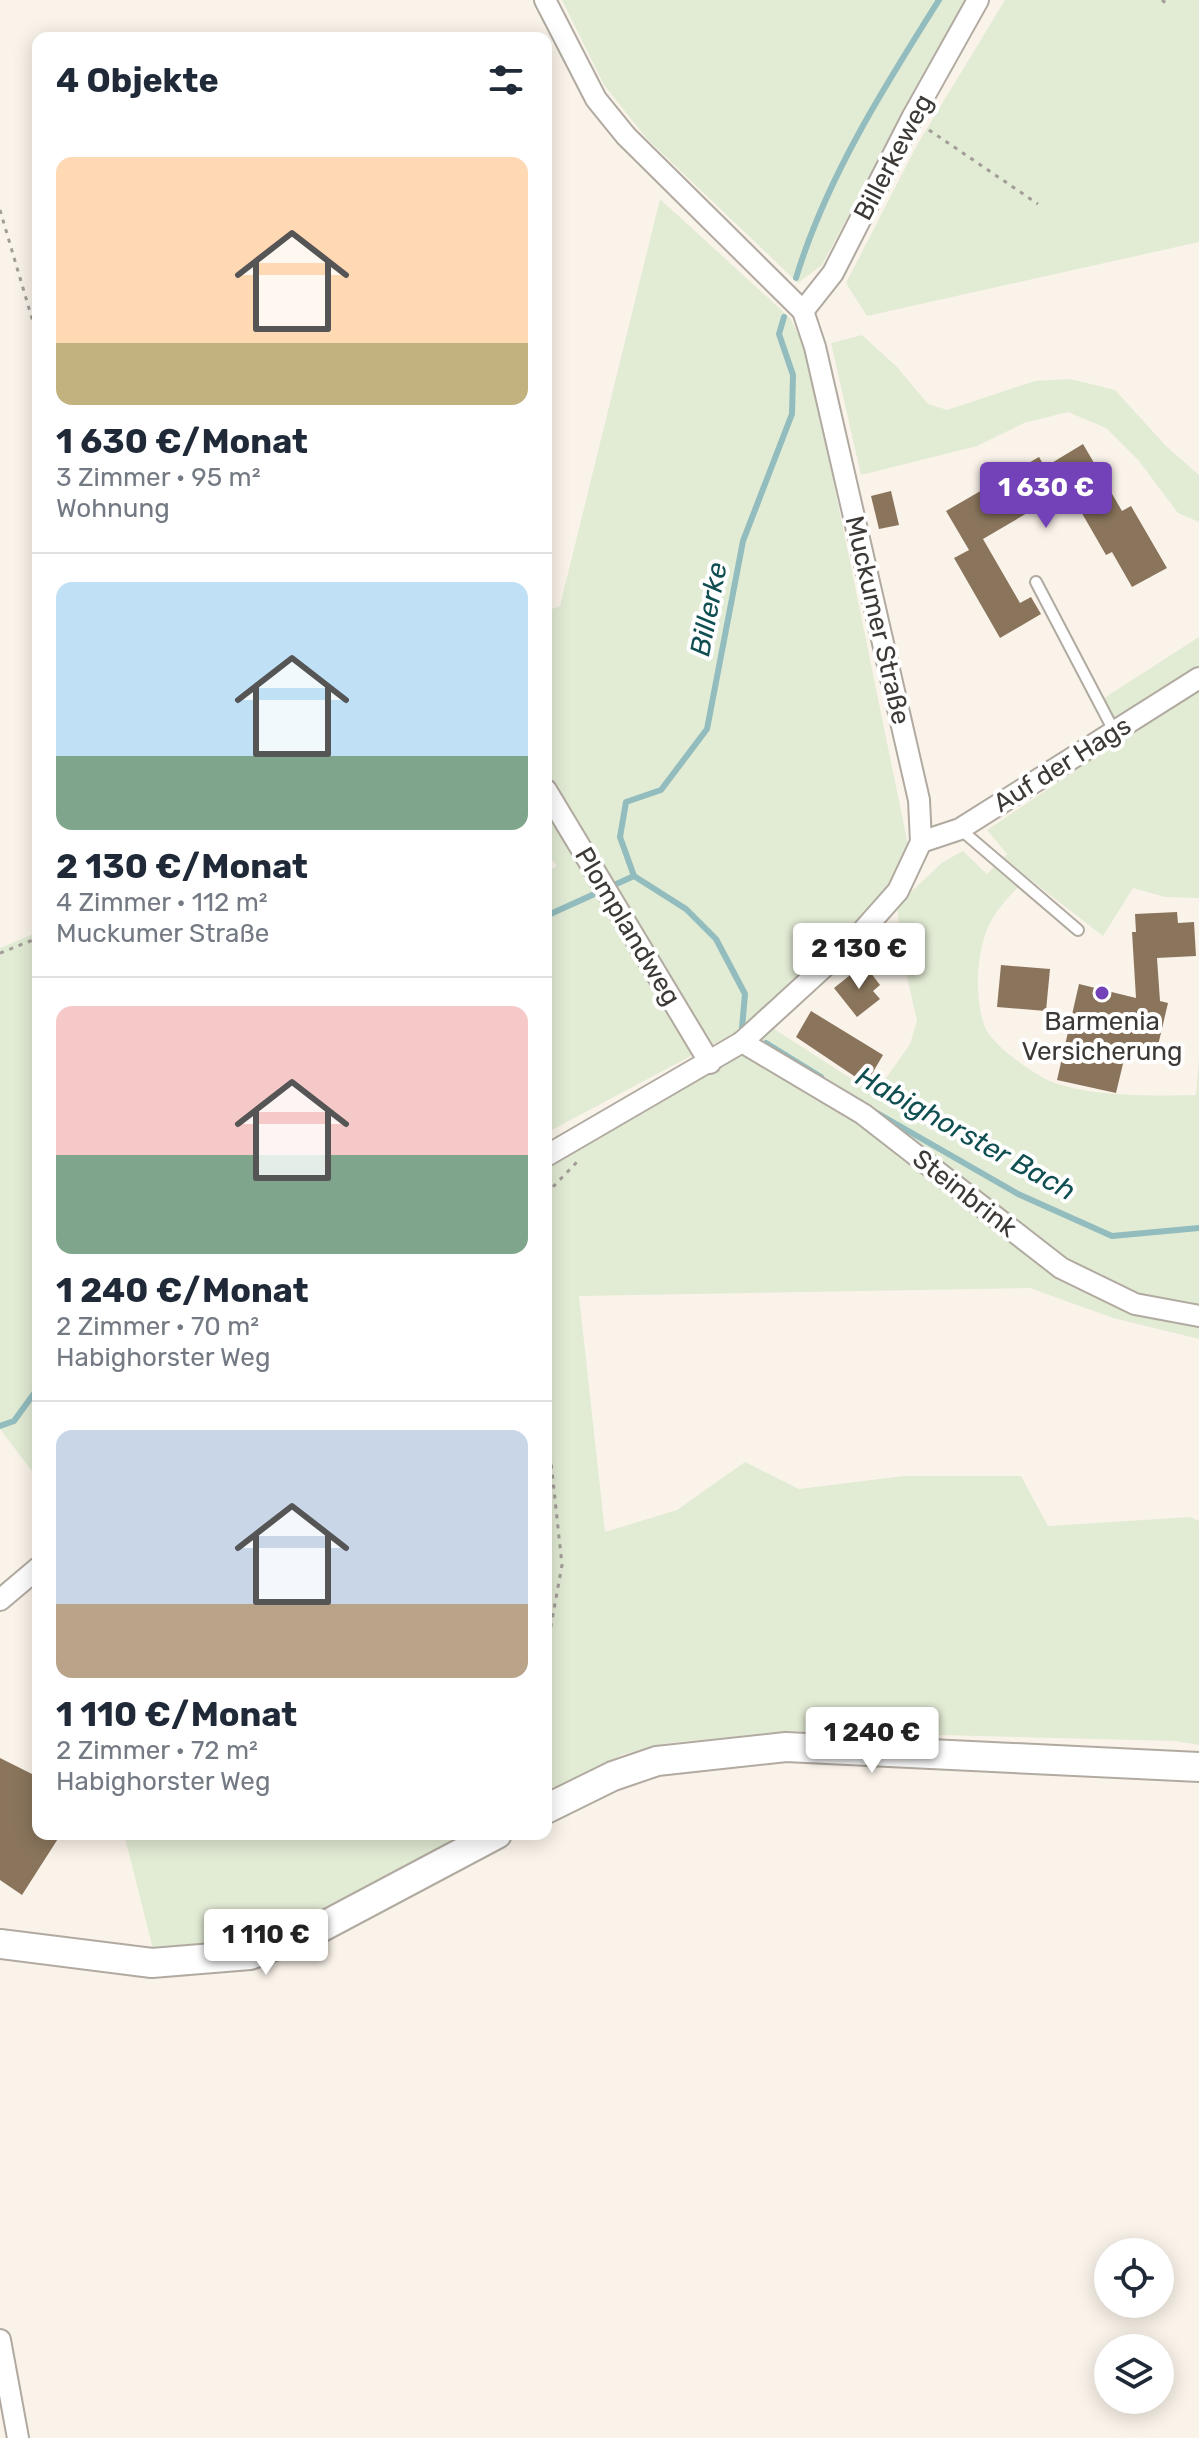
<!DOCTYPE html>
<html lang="de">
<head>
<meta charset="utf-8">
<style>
  :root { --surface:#fff; --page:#f6f6f7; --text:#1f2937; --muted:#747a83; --line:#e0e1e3; --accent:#7342b9 }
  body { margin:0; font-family:Rubik,sans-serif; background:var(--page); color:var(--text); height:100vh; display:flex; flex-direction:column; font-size:30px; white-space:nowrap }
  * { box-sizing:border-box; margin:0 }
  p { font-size:26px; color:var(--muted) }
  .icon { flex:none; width:44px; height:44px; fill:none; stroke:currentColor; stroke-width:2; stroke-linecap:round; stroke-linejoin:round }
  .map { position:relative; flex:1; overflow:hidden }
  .drawer { position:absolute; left:32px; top:32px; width:520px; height:1808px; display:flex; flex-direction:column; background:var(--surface); border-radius:16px; box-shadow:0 4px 20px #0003 }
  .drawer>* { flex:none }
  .tools { position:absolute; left:1094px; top:2238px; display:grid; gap:16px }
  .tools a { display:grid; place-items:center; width:80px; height:80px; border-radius:50%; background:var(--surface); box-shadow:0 4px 20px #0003; font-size:40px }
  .price { position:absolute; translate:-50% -68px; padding:0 18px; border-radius:8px; background:#fff; color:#222; font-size:26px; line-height:52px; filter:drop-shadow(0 2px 4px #0008) }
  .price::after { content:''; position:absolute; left:50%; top:48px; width:24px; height:18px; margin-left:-12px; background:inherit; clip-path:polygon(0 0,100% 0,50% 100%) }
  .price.on { background:var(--accent); color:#fff }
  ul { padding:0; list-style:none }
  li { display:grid; align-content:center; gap:16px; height:424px; padding:0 24px }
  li+li { border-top:2px solid var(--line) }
  li span { display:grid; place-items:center; height:248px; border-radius:16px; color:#555 }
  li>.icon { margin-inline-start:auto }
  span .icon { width:144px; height:144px; fill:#fffc; stroke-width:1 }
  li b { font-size:34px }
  h2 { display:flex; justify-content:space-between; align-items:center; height:96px; padding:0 24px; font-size:34px }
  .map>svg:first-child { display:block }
  .green { fill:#e2ebd4 }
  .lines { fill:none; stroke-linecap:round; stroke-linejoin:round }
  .stream { stroke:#92bcbe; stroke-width:6 }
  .building { fill:#8a755c }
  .lane-casing { stroke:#b1aaa1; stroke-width:14 }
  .street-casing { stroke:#b1aaa1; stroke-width:24 }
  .secondary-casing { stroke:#b1aaa1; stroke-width:32 }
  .path { stroke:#a29d97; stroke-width:3; stroke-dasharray:4 6; stroke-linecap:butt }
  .lane { stroke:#fff; stroke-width:10 }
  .street { stroke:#fff; stroke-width:20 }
  .secondary { stroke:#fff; stroke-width:28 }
  .poi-dot { fill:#7342b9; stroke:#fff; stroke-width:3 }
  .labels { text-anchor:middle; stroke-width:8; stroke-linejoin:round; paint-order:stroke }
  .street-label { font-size:26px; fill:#3c3936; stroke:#fff }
  .poi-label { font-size:26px; fill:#3c3936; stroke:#fff }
  .water-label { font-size:28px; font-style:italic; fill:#0f4e51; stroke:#fff }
</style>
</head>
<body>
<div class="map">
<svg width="1199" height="2438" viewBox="0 0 1199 2438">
  <rect width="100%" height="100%" fill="#faf3ea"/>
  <g class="green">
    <polygon points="562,0 970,0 900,119 822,265 798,283 647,139 604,85"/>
    <polygon points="1005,0 1199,0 1199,242 867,316 846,283 917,145"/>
    <polygon points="660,199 790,318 807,352 908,845 888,891 753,1023 546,1133 546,873 557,866 546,852 546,611 560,606"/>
    <polygon points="862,335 897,367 928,404 947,410 1035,381 1070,379 1115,390 1166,446 1199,475 1199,522 1178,513 1139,461 1106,428 1068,412 1024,423 977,446 861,475 831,343"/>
    <path d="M 1199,637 L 1199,898 L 1165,897 L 1133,888 L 1103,936 L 1027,877 C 1015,891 997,907 989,925 C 976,953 974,998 985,1027 C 991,1044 1033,1074 1050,1081 C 1088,1097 1155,1096 1196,1095 L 1199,1060 L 1199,1339 L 1113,1318 L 1030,1288 L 579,1296 L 605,1532 L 677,1510 L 745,1462 L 799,1489 L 904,1476 L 1021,1476 L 1048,1526 L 1191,1517 L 1199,1521 L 1199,1745 L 1176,1741 L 788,1731 L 668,1743 L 624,1754 L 546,1791 L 546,1165 L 743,1053 L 771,1027 L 875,1094 L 910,1044 L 917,1021 L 902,955 L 897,905 L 943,862 L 963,851 L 987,874 L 1007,854 L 987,830 L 1121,740 L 1098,702 Z"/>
    <polygon points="38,932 38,1479 0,1429 0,948"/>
    <polygon points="124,1834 466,1834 317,1918 276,1935 207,1948 153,1949"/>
  </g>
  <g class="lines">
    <g class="stream">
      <path d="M 796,278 C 826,179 884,87 939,0"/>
      <polyline points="634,876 620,837 626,802 661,790 707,729 743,541 792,414 793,375 779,334 784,317"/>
      <polyline points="546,916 634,876 686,909 716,939 745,994 742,1028"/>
      <polyline points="766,1043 821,1077"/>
      <polyline points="877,1113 1018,1194 1112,1236 1199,1228"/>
      <polyline points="0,1426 14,1421 38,1388"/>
    </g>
  </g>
  <g class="building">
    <polygon points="1083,444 1122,511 1131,506 1167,568 1132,587 1112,552 1106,555 1068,489 983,539 1020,603 1031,597 1041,614 1000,638 954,558 969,550 946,511 1039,457 1045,467"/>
    <polygon points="891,491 899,525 879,529 871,496"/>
    <polygon points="1177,912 1178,923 1194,922 1196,956 1157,958 1160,1001 1168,1003 1156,1054 1127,1047 1116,1093 1057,1080 1079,984 1136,998 1132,932 1136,932 1135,914"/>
    <polygon points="864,964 880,985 873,991 880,999 857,1017 834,988"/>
    <polygon points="1001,965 1050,969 1046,1011 997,1007"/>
    <polygon points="811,1011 883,1055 866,1084 796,1037"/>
    <polygon points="0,1758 38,1777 38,1834 61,1834 22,1895 0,1880"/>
  </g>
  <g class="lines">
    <g class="lane-casing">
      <g id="lane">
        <polyline points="1036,582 1114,731"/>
        <polyline points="960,829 1078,930"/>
      </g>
    </g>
    <g class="street-casing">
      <g id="street">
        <polyline points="545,0 596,99 626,136 803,311 815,347 919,800 921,842 898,891 859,935 742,1042 546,1156"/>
        <polyline points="803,311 833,273 912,118 978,0"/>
        <polyline points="546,790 710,1063"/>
        <polyline points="921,842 960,829 1199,678"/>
        <polyline points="742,1042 863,1114 1061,1268 1135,1304 1199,1316"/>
        <polyline points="0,1600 38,1568"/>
        <polyline points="0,2340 18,2438"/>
      </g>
    </g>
    <g class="secondary-casing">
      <g id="secondary">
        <polyline points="546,1809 613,1776 657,1761 786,1747 1199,1767"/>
        <polyline points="0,1944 152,1963 250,1955 320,1928 497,1834"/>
      </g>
    </g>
    <g class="path">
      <polyline points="1162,0 1167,4"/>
      <polyline points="929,130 1038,204"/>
      <polyline points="0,210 38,339"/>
      <polyline points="0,953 38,938"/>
      <polyline points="546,1194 577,1162"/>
      <polyline points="546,1415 562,1565 546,1653"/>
    </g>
    <use href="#lane" class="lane"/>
    <use href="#street" class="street"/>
    <use href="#secondary" class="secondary"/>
  </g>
  <circle class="poi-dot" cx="1102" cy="993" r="8"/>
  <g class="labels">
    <g class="street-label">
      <text transform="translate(893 157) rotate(-62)" y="9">Billerkeweg</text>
      <text transform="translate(878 620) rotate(77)" y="9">Muckumer Straße</text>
      <text transform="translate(1062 764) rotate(-32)" y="9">Auf der Hags</text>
      <text transform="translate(628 926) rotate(59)" y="9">Plomplandweg</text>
      <text transform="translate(965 1193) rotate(38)" y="9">Steinbrink</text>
    </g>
    <g class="poi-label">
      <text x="1102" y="1030">Barmenia<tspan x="1102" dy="30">Versicherung</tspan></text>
    </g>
    <g class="water-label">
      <text transform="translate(708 609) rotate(-79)" y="10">Billerke</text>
      <text transform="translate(966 1133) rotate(29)" y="10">Habighorster Bach</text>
    </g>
  </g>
</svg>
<div class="tools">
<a><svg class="icon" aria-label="locate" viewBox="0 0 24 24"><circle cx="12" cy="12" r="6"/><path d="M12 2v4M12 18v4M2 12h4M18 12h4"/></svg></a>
<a><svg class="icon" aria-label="layers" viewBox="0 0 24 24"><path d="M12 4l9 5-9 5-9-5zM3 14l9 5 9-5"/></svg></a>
</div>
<b class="price on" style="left:1046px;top:530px">1 630 €</b>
<b class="price" style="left:859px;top:991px">2 130 €</b>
<b class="price" style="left:872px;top:1775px">1 240 €</b>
<b class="price" style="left:266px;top:1977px">1 110 €</b>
<section class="drawer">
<h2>4 Objekte<svg class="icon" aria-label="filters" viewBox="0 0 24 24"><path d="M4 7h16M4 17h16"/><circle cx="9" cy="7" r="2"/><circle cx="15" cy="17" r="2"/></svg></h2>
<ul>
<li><span style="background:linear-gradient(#ffd9b3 75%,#c2b280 0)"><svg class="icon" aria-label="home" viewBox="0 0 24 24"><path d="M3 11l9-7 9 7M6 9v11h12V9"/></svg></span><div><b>1 630 €/Monat</b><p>3 Zimmer · 95 m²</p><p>Wohnung</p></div></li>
<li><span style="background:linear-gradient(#bfe0f5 70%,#7fa58c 0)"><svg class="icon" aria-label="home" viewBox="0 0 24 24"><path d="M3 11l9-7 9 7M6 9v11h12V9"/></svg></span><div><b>2 130 €/Monat</b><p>4 Zimmer · 112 m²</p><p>Muckumer Straße</p></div></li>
<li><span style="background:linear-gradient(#f6c9c9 60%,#7fa58c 0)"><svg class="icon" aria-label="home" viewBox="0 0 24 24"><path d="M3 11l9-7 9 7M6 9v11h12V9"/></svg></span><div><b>1 240 €/Monat</b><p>2 Zimmer · 70 m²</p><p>Habighorster Weg</p></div></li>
<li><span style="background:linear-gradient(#c9d6e8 70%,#b9a48a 0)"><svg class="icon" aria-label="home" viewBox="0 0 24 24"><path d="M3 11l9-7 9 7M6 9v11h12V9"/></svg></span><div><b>1 110 €/Monat</b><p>2 Zimmer · 72 m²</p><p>Habighorster Weg</p></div></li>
</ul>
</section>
</div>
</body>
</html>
